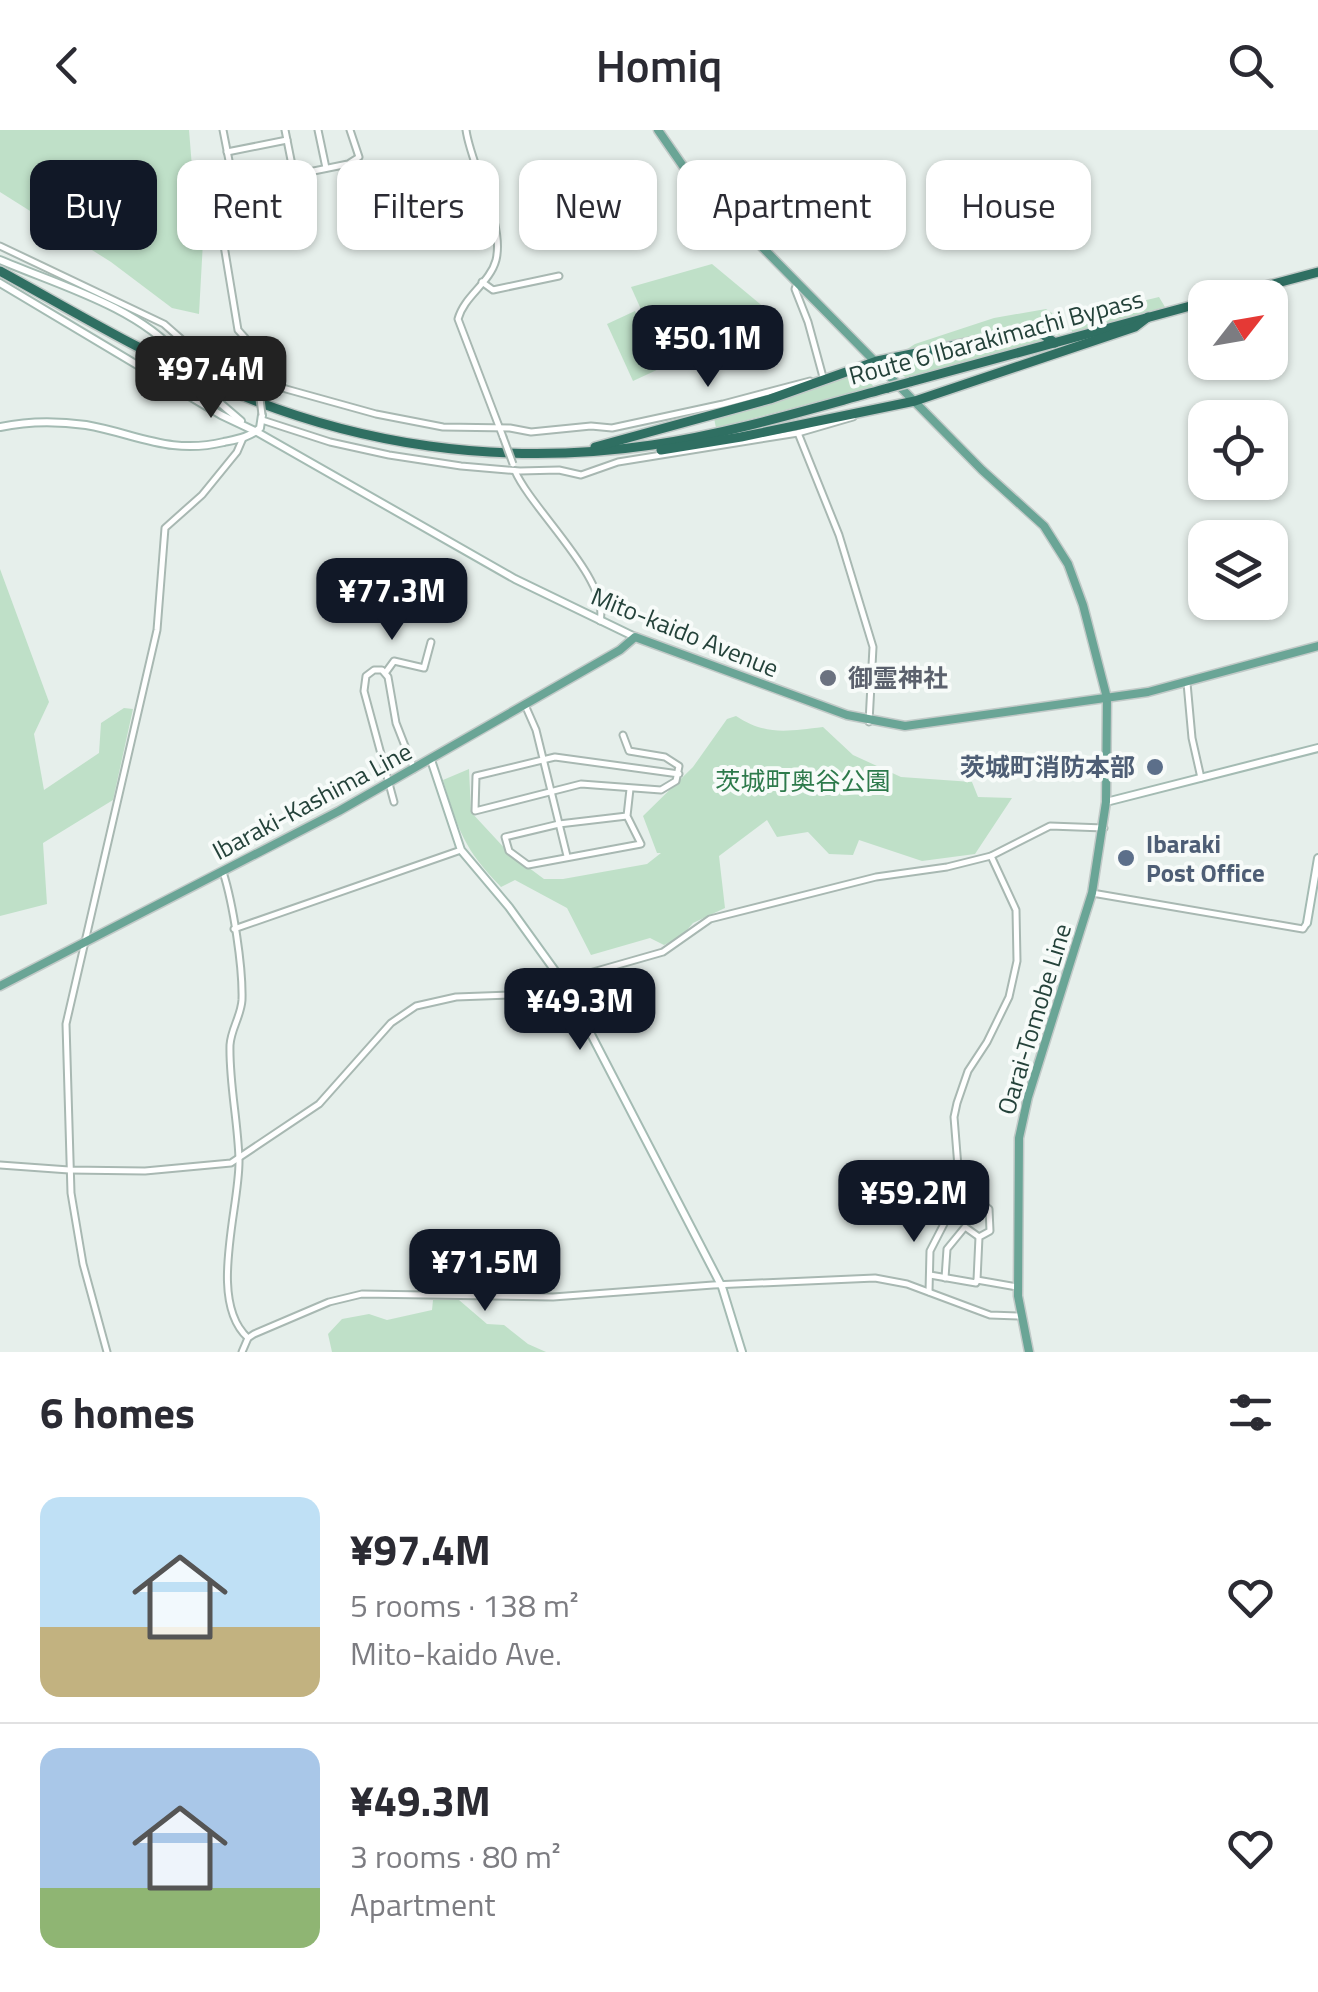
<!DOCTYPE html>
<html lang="en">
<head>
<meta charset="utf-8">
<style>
  :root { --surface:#fff; --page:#f2f2f3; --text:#2b2b33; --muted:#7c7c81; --line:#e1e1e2; --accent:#111827 }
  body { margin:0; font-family:"Titillium Web","Noto Sans JP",sans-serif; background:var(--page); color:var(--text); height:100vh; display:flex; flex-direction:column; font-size:38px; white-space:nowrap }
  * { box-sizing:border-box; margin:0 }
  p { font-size:32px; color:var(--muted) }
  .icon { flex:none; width:55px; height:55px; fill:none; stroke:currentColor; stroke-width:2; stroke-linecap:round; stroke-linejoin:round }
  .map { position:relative; height:1222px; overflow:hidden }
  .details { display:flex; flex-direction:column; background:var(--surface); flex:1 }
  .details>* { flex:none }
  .hud { position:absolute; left:30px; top:30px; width:1260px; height:90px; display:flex; gap:20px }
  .needle { width:65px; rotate:59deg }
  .tools { position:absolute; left:1188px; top:150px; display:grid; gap:20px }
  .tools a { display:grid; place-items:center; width:100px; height:100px; border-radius:20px; background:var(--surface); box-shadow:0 2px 8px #0004; font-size:50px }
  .price { position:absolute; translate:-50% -85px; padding:0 22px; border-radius:20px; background:var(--accent); color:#fff; font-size:32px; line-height:65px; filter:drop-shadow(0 2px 5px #0008) }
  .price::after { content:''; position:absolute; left:50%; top:60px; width:30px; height:22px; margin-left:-15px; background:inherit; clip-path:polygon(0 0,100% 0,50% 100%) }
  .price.current { background:#222; color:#fff }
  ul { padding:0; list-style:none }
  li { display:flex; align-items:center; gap:30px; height:250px; padding:0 40px }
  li+li { border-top:2px solid var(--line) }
  li span { display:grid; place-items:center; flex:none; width:280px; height:200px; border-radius:20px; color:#555 }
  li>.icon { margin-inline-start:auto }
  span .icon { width:120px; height:120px; fill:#fffc; stroke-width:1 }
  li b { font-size:42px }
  h2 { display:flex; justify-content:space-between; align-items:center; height:120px; padding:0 40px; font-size:42px }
  .pill { padding:0 35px; border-radius:20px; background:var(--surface); box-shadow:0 2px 8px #0004; font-size:35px; line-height:90px }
  .pill.current { background:var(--accent); color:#fff }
  header { display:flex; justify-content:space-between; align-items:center; height:130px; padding:0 40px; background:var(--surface); font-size:45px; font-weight:600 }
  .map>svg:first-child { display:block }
  .green { fill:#bfe0c8 }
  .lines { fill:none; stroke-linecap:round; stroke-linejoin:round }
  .street-casing { stroke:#a8b8b2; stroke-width:9 }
  .secondary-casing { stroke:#a4bbb3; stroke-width:10 }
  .primary-casing { stroke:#c2cac8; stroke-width:11 }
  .highway-casing { stroke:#c2cac8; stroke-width:12 }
  .street { stroke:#fff; stroke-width:5 }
  .secondary { stroke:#fff; stroke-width:6 }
  .primary { stroke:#6aa596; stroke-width:8 }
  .highway { stroke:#2f6f62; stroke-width:9 }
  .street-bridge-casing { stroke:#a8b8b2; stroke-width:9; stroke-linecap:butt }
  .secondary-bridge-casing { stroke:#a4bbb3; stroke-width:10; stroke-linecap:butt }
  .highway-bridge-casing { stroke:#c2cac8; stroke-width:12; stroke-linecap:butt }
  .street-bridge { stroke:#fff; stroke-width:5 }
  .secondary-bridge { stroke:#fff; stroke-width:6 }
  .highway-bridge { stroke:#2f6f62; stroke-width:9 }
  .worship-dot { fill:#6b7280; stroke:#f7fbf9; stroke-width:4 }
  .service-dot { fill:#5c6f8a; stroke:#f7fbf9; stroke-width:4 }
  .labels { text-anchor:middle; stroke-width:8; stroke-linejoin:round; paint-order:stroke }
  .street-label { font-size:25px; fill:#24423a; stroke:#f7fbf9 }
  .worship-label { font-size:25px; font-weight:bold; fill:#5b616d; stroke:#f7fbf9; text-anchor:start }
  .service-label { font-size:25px; font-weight:bold; fill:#4e5e75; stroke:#f7fbf9; text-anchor:end }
  .park-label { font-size:25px; fill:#2d7a4b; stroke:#f7fbf9 }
</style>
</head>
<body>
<header><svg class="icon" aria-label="back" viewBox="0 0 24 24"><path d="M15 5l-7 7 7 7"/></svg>Homiq<svg class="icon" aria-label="search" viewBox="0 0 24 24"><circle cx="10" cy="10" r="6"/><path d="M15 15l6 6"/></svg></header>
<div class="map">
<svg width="1318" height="1222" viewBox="0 0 1318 1222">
  <rect width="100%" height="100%" fill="#e6efeb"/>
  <g class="green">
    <polygon points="0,0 189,0 192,37 206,57 199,184 172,178 111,132 0,62"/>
    <polygon points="712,134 766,179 665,233 631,157"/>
    <polygon points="1159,167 1165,177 1072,203 1071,192 1076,187"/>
    <polygon points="1046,179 1052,183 1060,205 1034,197 904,221 915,214 994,188"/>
    <polygon points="635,181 661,238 633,251 607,194"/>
    <polygon points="1029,203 1048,211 907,249 898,240 898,231"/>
    <polygon points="865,239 874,240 876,247 868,250 874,257 716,298 714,288"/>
    <polygon points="0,439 49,572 34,604 44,660 99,623 101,593 124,578 133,579 113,670 43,713 47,774 0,786"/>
    <path d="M 736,586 C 766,606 788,601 823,597 L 853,625 L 901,647 L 972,652 L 978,667 L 1012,668 L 975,724 L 922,731 L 859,710 L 853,725 L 829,724 L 808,702 L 777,707 L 767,690 L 719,726 L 725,778 L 693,793 L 681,807 L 664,815 L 650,808 L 591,825 L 567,778 L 515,750 L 501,757 C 464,719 458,700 443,650 L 469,639 L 471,682 L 509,723 L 544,749 L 563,749 L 647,734 L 661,723 L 657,723 L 643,686 L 693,637 L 727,589 Z"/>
    <polygon points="496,1110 498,1159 469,1159 460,1148 459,1113"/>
    <polygon points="433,1170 459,1170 487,1194 504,1195 528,1214 546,1222 332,1222 328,1204 342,1189 369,1184 387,1190 432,1180"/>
  </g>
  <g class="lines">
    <g class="street-casing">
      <g id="street">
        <polyline points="223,0 234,56"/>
        <polyline points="285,0 294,45"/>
        <polyline points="318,0 326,38"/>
        <path d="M 466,0 C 471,37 505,93 496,130 C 490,153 464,166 458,189 L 503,307"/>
        <polyline points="227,22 287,10"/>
        <polyline points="0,116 164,194 196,222 286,259 376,284 443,297 510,298 531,302 591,296 612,298 723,274 810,251"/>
        <polyline points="482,152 493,160 559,146"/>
        <polyline points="797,154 795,159 808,192 823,247"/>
        <polyline points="258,244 256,220 238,200 215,61 348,34 359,27 350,0"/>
        <polyline points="262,290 330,312 389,325 461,336 520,341 559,340 581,345 618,332 798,303 853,287"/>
        <polyline points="798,303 839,405 873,517 869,592"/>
        <path d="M 515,341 C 532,380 610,450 600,491"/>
        <polyline points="386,542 394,531 424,538 431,512"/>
        <polyline points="1187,553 1192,608 1201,648"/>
        <polyline points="525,575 536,600 567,726"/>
        <polyline points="623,605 629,621 665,627 679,636 676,651 661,660 581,654 475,681 476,646 555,627 679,644"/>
        <polyline points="394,672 364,561 366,546 374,540 382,540 388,547 396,593 414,639"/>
        <polyline points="627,686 559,694 505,707 509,721 528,735 641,714 627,686 630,659"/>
        <path d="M 223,742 C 233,773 243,837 242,870 C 241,886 231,899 230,915 C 229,953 238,991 239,1030 C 240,1077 207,1171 248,1208"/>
        <polyline points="1092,763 1303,799 1307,793"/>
        <polyline points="234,799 461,720"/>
        <polyline points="0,1035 69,1040 145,1041 231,1033 319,974 391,893 416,876 456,867 512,865 551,854 663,822 710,789 876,747 947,737 991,726 1050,696 1104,698"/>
        <polyline points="930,1145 976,1153 977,1150 1017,1157"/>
        <polyline points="945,1148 947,1119 965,1097 979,1107"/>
        <polyline points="977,1150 979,1107 990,1101 989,1079 985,1076"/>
        <polyline points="929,1162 930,1121 947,1088 950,1055 958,1037 954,987 957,973 968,941 987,912 1009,867 1017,831 1016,780 991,726"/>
        <polyline points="107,1222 83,1134 71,1063 66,894 157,500 165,398 202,365 237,322 243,308"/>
        <polyline points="242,1222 248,1208 254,1204 329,1172 362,1164 553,1167 713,1155 875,1148 907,1154 990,1185 1019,1186"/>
      </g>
    </g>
    <g class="secondary-casing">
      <g id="secondary">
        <path d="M 0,130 C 56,154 138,177 178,225"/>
        <polyline points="0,153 221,285 257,302 515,449 635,507"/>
        <polyline points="199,255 241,291"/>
        <path d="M 0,297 C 28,291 57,291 86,295 C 137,304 170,325 224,312 C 238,309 250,307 260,298 L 262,285"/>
        <polyline points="431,630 461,720 509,777 566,856 722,1157 742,1222"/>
        <polyline points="1106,672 1318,618"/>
        <polyline points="1307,793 1318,728"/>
      </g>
    </g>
    <g class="primary-casing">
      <g id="primary">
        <polyline points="658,0 685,39 982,340 1044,396 1068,434 1083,475 1107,568 1106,672 1092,763 1028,967 1019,1008 1018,1166 1029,1222"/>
        <polyline points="0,856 339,681 620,520 635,507 847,585 905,596 1148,562 1318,516"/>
      </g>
    </g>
    <g class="highway-casing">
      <g id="highway">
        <path d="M 0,141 C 71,180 141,222 215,254 C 353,316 502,337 652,315 C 732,303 810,279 888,258"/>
        <polyline points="1221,168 1318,142"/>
        <polyline points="910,252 1205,172"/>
        <polyline points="595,317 770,269 877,231 1026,201 1041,203 1055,213"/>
        <polyline points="661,320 741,307 915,271 1135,197 1148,187"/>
      </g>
    </g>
    <use href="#street" class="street"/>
    <use href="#secondary" class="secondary"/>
    <use href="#primary" class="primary"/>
    <use href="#highway" class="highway"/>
    <g class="street-bridge-casing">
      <g id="street-bridge">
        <polyline points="258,252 262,285"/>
        <polyline points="503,307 513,334"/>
      </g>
    </g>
    <g class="secondary-bridge-casing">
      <polyline id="secondary-bridge" points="178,225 199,255"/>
    </g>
    <g class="highway-bridge-casing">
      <polyline id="highway-bridge" points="888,258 910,252"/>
    </g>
    <use href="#street-bridge" class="street-bridge"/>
    <use href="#secondary-bridge" class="secondary-bridge"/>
    <use href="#highway-bridge" class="highway-bridge"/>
  </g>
  <circle class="worship-dot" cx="828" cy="548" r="10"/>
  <g class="service-dot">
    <circle cx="1155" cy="637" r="10"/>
    <circle cx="1126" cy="728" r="10"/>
  </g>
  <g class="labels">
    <g class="street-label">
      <text transform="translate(996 207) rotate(-15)" y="9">Route 6 Ibarakimachi Bypass</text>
      <text transform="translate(685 502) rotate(22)" y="9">Mito-kaido Avenue</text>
      <text transform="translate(312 671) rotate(-28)" y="9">Ibaraki-Kashima Line</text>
      <text transform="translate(1034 889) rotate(-73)" y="9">Oarai-Tomobe Line</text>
    </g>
    <g class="worship-label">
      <text x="848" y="557">御霊神社</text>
    </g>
    <g class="service-label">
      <text x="1135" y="646">茨城町消防本部</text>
      <text x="1146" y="723" text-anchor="start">Ibaraki<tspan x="1146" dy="29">Post Office</tspan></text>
    </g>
    <g class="park-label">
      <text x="803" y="660">茨城町奥谷公園</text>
    </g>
  </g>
</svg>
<div class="tools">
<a><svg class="needle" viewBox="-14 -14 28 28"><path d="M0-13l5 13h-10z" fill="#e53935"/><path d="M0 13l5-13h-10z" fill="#7c7c81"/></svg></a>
<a><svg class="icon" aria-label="locate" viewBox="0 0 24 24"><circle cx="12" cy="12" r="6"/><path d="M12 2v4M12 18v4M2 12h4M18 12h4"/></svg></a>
<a><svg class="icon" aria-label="layers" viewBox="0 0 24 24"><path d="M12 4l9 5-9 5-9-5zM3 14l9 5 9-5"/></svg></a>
</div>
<b class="price" style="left:708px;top:260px">¥50.1M</b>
<b class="price current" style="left:211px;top:291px">¥97.4M</b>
<b class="price" style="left:392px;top:513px">¥77.3M</b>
<b class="price" style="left:580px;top:923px">¥49.3M</b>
<b class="price" style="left:914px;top:1115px">¥59.2M</b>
<b class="price" style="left:485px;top:1184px">¥71.5M</b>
<div class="hud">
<a class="pill current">Buy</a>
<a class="pill">Rent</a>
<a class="pill">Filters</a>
<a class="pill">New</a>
<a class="pill">Apartment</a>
<a class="pill">House</a>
</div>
</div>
<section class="details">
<h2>6 homes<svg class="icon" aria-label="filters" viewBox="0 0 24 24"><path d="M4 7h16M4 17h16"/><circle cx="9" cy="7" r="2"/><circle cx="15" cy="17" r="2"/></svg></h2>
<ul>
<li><span style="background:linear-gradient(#bfe0f5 65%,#c2b280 0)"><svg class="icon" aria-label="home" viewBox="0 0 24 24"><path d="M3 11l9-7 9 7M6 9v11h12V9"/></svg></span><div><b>¥97.4M</b><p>5 rooms · 138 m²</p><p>Mito-kaido Ave.</p></div><svg class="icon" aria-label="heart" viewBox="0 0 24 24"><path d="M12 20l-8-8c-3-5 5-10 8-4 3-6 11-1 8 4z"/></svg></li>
<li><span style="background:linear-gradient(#a9c7e8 70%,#8fb573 0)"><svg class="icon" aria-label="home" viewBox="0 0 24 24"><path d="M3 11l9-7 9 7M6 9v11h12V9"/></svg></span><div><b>¥49.3M</b><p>3 rooms · 80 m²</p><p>Apartment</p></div><svg class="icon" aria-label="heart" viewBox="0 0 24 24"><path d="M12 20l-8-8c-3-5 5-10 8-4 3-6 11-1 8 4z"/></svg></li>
</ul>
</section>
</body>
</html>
